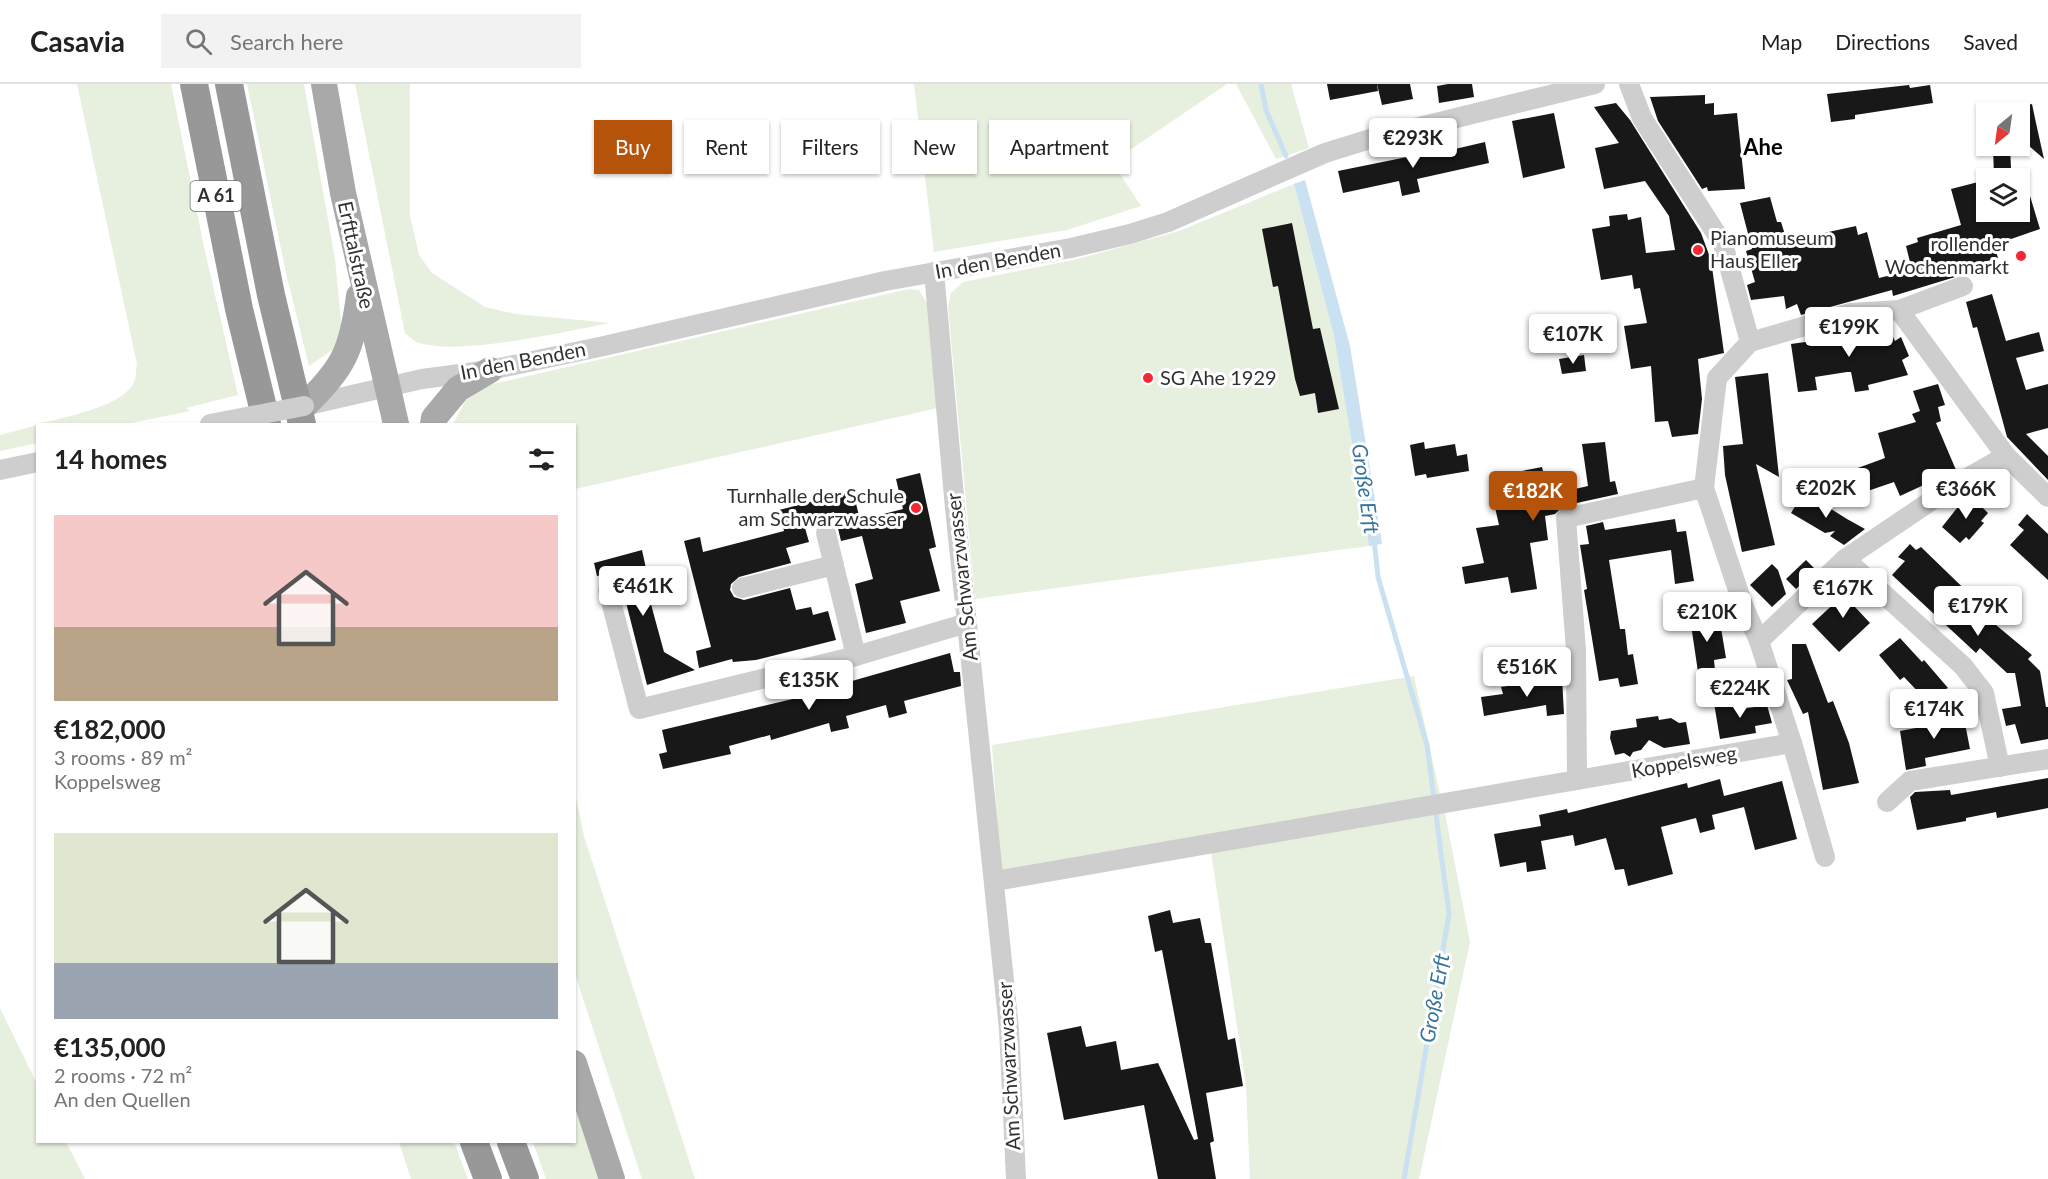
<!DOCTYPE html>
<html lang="en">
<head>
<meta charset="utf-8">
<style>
  :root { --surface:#fff; --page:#f2f2f2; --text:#222; --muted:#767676; --line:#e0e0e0; --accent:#b45309 }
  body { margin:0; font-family:Lato,sans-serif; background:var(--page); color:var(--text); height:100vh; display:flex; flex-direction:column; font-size:22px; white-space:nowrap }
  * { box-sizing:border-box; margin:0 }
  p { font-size:20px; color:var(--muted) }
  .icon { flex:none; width:33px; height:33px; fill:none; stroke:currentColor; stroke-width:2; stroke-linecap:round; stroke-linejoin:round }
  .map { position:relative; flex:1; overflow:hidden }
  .panel { position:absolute; left:36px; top:339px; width:540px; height:720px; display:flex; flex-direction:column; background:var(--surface); border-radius:0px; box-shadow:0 2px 4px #0004 }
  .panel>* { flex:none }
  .hud { position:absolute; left:594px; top:36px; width:570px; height:54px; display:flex; gap:12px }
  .needle { width:39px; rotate:209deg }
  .buttons { position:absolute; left:1976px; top:18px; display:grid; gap:12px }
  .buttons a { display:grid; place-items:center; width:54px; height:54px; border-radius:0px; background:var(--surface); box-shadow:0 2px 4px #0004; font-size:30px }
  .price { position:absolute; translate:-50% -51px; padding:0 14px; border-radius:6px; background:#fff; color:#222; font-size:20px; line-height:39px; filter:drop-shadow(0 2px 3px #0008) }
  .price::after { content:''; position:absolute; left:50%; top:36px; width:18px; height:14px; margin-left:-9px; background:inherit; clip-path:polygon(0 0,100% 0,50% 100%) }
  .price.active { background:var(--accent); color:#fff }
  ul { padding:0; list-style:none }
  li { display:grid; align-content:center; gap:12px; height:318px; padding:0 18px }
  li span { display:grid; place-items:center; height:186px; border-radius:0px; color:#555 }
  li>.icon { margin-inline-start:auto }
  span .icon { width:108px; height:108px; fill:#fffc; stroke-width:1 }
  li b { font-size:26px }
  h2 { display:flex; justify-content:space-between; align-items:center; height:72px; padding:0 18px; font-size:26px }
  .chip { padding:0 21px; border-radius:0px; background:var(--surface); box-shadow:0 2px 4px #0004; font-size:21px; line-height:54px }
  .chip.active { background:var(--accent); color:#fff }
  header { display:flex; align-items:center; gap:36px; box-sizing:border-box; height:84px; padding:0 30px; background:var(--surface); border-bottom:2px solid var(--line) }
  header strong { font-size:28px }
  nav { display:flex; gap:33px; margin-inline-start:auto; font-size:21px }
  .search { width:420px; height:54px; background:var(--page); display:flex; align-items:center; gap:15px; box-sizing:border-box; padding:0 21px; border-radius:0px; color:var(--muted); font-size:22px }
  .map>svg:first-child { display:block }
  .green { fill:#e7efde }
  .water { fill:#c9e1f0 }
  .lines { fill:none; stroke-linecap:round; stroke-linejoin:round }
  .stream { stroke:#c9e1f0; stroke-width:5 }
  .building { fill:#181818 }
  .minor { stroke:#cecece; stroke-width:20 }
  .major { stroke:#a9a9a9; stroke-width:26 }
  .highway { stroke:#989898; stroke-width:28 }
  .minor-bridge { stroke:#cecece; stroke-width:20 }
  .poi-dot { fill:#f62634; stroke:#fff; stroke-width:2 }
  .labels { text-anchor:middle; stroke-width:6; stroke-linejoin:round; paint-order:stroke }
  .shield { fill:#fff; stroke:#6f6f6f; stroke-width:1.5 }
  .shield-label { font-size:18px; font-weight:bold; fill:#313131 }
  .poi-label { font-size:20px; fill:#313131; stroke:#fff; text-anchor:start }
  .street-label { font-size:20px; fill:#313131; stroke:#fff }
  .water-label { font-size:21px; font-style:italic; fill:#36749c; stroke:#fff }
  .quarter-label { font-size:22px; font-weight:bold; fill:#000; stroke:#fff }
</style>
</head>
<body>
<header>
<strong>Casavia</strong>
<div class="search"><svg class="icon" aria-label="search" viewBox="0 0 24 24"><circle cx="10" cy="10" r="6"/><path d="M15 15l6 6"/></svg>Search here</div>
<nav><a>Map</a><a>Directions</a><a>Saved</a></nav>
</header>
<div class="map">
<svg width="2048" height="1095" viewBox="0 0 2048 1095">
  <rect width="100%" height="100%" fill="#fff"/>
  <g class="green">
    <path d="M 77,0 L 171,0 L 204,163 L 238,311 L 186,324 L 190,327 L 126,340 L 38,340 C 62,334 118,323 132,302 C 136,297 136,286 137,280 Z"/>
    <polygon points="247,0 304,0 335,175 342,247 339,268 331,267 309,282 286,189"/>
    <path d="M 355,0 L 410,0 L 410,132 L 419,171 L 432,189 L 485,223 L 515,230 L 611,239 C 566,247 462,272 420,259 C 414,258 410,253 405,249 Z"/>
    <polygon points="914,0 1227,0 1112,78 1141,122 1067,146 934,168"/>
    <polygon points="1236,0 1291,0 1309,64 1276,75"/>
    <polygon points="1294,100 1334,252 1369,462 975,515 948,223 951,209 963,198 1078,175 1179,147"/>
    <polygon points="909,205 919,206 931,226 938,324 575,405 574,340 453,340 466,316 488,301"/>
    <polygon points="38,341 37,359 0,367 0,351"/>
    <polygon points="1414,592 1440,710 1001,792 992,661"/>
    <polygon points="575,710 584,752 695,1095 642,1095 575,890"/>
    <polygon points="1445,729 1470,858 1419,1095 1250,1095 1246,1002 1211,768"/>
    <polygon points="0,924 37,1000 38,1058 66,1058 85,1095 0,1095"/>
    <polygon points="575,1016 599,1095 546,1095 533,1058 574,1058"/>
    <polygon points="399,1058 454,1058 468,1095 411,1095"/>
  </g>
  <polygon class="water" points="1305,96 1350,262 1382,460 1369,462 1334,252 1294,100"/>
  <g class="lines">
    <g class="stream">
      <polyline points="1261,0 1266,26 1286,72"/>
      <polyline points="1374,455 1378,493 1427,661 1449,830 1404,1095"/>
    </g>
  </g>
  <g class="building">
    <polygon points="1327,0 1377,0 1378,7 1330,16"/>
    <polygon points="1377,0 1410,0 1413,15 1382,21"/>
    <polygon points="1448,0 1472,0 1474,13 1439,19 1437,2"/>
    <polygon points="1909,1 1910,4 1930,1 1933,19 1855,31 1855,35 1831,38 1827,10"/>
    <polygon points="1705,11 1705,20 1714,19 1714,31 1737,29 1745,105 1708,107 1707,103 1702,105 1658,37 1650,13"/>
    <polygon points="1616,19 1630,36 1701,149 1711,176 1724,269 1698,275 1702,315 1698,350 1672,353 1668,337 1655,338 1651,282 1631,285 1624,242 1647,239 1640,204 1634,205 1632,191 1601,196 1592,145 1610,142 1609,132 1627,130 1628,136 1641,133 1646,169 1675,166 1669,132 1645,97 1604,105 1595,64 1619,59 1594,23"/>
    <polygon points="2032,20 2036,39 2044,75 2028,61 2019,63 2019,23"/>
    <polygon points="1554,29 1565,84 1523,94 1512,37"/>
    <polygon points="1485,58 1489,79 1417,95 1420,108 1402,112 1399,97 1343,109 1338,87 1412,72 1425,72"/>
    <polygon points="1993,62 2010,62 2011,84 2018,94 1994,94"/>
    <polygon points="2024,92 2040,145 1994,161 1998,174 1963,184 1965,190 1893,212 1892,206 1801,231 1797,220 1786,225 1784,212 1751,216 1747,201 1755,198 1746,167 1752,165 1740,119 1770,113 1777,138 1781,138 1787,157 1856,142 1858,151 1867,148 1879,194 1912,186 1906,162 1918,158 1917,154 1961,141 1951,105 1986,96 1986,128 2019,128 2019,93"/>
    <polygon points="1292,139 1313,245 1320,244 1339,325 1318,329 1315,309 1300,312 1295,295 1278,202 1273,203 1262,145"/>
    <polygon points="1992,210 2006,257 2039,248 2044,267 2016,274 2026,306 2048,300 2048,344 2026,350 2048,372 2048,396 2007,353 1977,243 1973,244 1966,218"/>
    <polygon points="1852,241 1857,241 1860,257 1891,249 1895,257 1901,253 1909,272 1902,276 1908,291 1868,301 1869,306 1855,308 1851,288 1847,288 1815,293 1817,306 1798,308 1791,260 1812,257 1810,253"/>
    <polygon points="1584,271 1586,287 1562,290 1559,275"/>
    <polygon points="1768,289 1779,393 1756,380 1775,461 1742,468 1725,391 1723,362 1743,360 1735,293"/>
    <polygon points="1938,300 1945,321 1938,323 1941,337 1936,339 1956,386 1900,412 1894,398 1856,411 1847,388 1885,374 1878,349 1916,338 1912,330 1920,327 1913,307"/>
    <polygon points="1424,358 1425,365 1455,360 1457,372 1467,370 1469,387 1427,394 1426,390 1415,392 1410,361"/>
    <polygon points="1605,358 1610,398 1615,397 1618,410 1563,422 1555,430 1545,432 1548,456 1530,459 1537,505 1511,509 1508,493 1465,500 1462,483 1484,479 1476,444 1499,441 1494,419 1524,413 1522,387 1542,383 1549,411 1588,402 1582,360"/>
    <polygon points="920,389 936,463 929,465 940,507 900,517 906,539 866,549 855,500 873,495 862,452 841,457 834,428 803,437 809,458 786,464 791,479 739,493 731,500 730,506 734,513 744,516 790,504 796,526 811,523 813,531 828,527 836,556 756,576 733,578 732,575 699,584 696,567 711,563 684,457 700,453 703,468 784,447 779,426 853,407 860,436 903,425 896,395"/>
    <polygon points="1804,408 1847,435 1865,445 1844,461 1830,452 1835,447 1825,449 1791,429"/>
    <polygon points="1972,413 1988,429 1981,437 1984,439 1969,456 1966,453 1960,459 1942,443 1961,419"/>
    <polygon points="2027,430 2048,450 2048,496 2010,461 2024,446 2018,441"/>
    <polygon points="1675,435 1677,448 1686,447 1694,497 1675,500 1671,466 1609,476 1620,545 1625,545 1628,571 1633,570 1638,600 1620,603 1618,594 1599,597 1584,506 1587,505 1580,461 1589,460 1586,442 1603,438 1605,446"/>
    <polygon points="1910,460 1916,466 1921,463 1982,522 1978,526 2032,571 2028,575 2040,587 2046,623 2048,623 2048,655 2021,660 2015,640 2006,642 2002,625 2021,622 2015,589 2007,589 1980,564 1976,569 1892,491 1905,477 1898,473"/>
    <polygon points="642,466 652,512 649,513 664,568 695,586 647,601 618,487 597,492 594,479"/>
    <polygon points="1806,476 1816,486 1796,505 1786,495"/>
    <polygon points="1772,480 1778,486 1786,510 1772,523 1750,501"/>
    <polygon points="1855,500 1868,512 1855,523 1870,539 1839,568 1812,540"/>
    <polygon points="1708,531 1710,540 1720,538 1726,574 1714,576 1715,586 1698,588 1690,534"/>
    <polygon points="1900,554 1922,578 1924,576 1948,604 1925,615 1904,593 1900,596 1879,571"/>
    <polygon points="1792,560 1806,560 1828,619 1833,617 1849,659 1859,699 1823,706 1808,628 1803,630 1787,596 1792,595"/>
    <polygon points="950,569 954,588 960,588 961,602 904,617 907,629 889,634 886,621 846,632 849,644 831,648 829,639 771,656 770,651 729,662 731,670 663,685 659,670 667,668 662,646 839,604 838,601"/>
    <polygon points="1562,594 1564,630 1547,632 1546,621 1484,632 1481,613 1503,610 1501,603"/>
    <polygon points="1734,616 1736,626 1767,621 1772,639 1755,642 1756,649 1720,655 1714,619"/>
    <polygon points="1963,629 1970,665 1925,674 1926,682 1906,686 1900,647 1921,643 1920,637"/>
    <polygon points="1658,632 1659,636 1671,634 1679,639 1686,638 1690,660 1664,664 1649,656 1641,666 1633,668 1630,673 1624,669 1615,671 1610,654 1611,647 1637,643 1636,635"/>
    <polygon points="2048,694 2048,724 1997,734 1996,728 1966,734 1966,737 1917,746 1910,713 1915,708 1950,706 1951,711"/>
    <polygon points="1720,695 1724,712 1782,697 1797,755 1755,766 1744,723 1712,731 1715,745 1700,749 1696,734 1661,743 1673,790 1628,802 1624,785 1615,786 1606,754 1575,762 1573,751 1541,757 1546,785 1527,788 1526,778 1500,783 1494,750 1541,742 1539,731 1567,725 1568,729 1687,699 1688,704"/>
    <polygon points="1170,826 1173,839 1200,834 1205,859 1211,859 1228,956 1235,954 1243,1002 1206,1009 1214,1057 1210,1059 1216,1095 1158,1095 1144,1021 1064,1036 1047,949 1081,942 1086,963 1116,957 1121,986 1158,979 1194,1056 1198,1055 1162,866 1155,868 1148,832"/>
  </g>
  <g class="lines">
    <g class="minor">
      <polyline points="1629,0 1642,34 1723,160 1750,258 1850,229 1899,226 1963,202"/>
      <polyline points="934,188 955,424 1009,945 1016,1095"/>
      <polyline points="1899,226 2006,372 2048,413"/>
      <polyline points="304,322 422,295 490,286 604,262 885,197 1071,164 1130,150 1168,138 1325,69 1370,55 1595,0"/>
      <polyline points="0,386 38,378"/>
      <polyline points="1704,404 1743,521 1759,557 1845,475 1953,402 2006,372"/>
      <polyline points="826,449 856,572"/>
      <polyline points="1845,475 1963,582 1984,609 2000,683"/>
      <polyline points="742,504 834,481"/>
      <polyline points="608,506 639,625 856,572 967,539"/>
      <polyline points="1759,557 1792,659"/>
      <polyline points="1577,696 1792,659 1825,773"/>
      <polyline points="1887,718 1910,697 2048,675"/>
      <polyline points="995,797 1577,696 1576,566 1566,434 1704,404 1717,294 1750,258"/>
    </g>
    <g class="major">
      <polyline points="324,0 343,109 396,340"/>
      <path d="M 304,322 C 344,284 352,266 359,212"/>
      <polyline points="433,340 434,334 458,305 490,286"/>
      <polyline points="574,979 612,1095"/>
    </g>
    <g class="highway">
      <polyline points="194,0 239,225 267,340"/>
      <polyline points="229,0 271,211 302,340"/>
      <polyline points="474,1058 488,1095"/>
      <polyline points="511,1058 525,1095"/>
    </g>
    <polyline class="minor-bridge" points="210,340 304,322"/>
  </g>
  <g class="poi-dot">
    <circle cx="1698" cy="166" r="6"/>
    <circle cx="2021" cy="172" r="6"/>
    <circle cx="1148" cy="294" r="6"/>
    <circle cx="916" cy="424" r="6"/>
  </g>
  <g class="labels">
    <rect class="shield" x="190.5" y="97" width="51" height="30" rx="4.5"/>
    <g class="shield-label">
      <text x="216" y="118">A 61</text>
    </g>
    <g class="poi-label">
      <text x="1710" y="161">Pianomuseum<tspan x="1710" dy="23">Haus Eller</tspan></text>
      <text x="2009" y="167" text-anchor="end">rollender<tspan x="2009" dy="23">Wochenmarkt</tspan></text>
      <text x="1160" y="301">SG Ahe 1929</text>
      <text x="904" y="419" text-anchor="end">Turnhalle der Schule<tspan x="904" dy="23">am Schwarzwasser</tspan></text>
    </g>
    <g class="street-label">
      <text transform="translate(356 171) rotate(78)" y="7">Erfttalstraße</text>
      <text transform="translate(998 177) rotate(-10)" y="7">In den Benden</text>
      <text transform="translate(523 277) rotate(-11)" y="7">In den Benden</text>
      <text transform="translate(962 493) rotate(-96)" y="7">Am Schwarzwasser</text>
      <text transform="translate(1684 678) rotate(-10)" y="7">Koppelsweg</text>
      <text transform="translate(1009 982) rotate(-93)" y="7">Am Schwarzwasser</text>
    </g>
    <g class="water-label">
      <text transform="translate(1365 405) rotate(82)" y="7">Große Erft</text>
      <text transform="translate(1435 914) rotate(-80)" y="7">Große Erft</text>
    </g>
    <g class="quarter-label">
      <text x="1763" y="71">Ahe</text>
    </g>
  </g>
</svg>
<div class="buttons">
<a><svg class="needle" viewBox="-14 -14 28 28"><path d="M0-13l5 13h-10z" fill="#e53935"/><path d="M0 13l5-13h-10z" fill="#767676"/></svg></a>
<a><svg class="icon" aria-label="layers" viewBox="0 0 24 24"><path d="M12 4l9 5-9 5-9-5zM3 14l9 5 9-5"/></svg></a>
</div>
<b class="price" style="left:1413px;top:85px">€293K</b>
<b class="price" style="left:1849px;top:274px">€199K</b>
<b class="price" style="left:1573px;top:281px">€107K</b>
<b class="price" style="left:1826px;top:435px">€202K</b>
<b class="price" style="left:1966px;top:436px">€366K</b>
<b class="price active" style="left:1533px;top:438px">€182K</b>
<b class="price" style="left:643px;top:533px">€461K</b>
<b class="price" style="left:1843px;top:535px">€167K</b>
<b class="price" style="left:1978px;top:553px">€179K</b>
<b class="price" style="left:1707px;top:559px">€210K</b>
<b class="price" style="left:1527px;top:614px">€516K</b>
<b class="price" style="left:809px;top:627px">€135K</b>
<b class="price" style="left:1740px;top:635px">€224K</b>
<b class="price" style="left:1934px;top:656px">€174K</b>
<div class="hud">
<a class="chip active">Buy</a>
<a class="chip">Rent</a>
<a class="chip">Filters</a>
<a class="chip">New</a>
<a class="chip">Apartment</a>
</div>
<section class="panel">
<h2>14 homes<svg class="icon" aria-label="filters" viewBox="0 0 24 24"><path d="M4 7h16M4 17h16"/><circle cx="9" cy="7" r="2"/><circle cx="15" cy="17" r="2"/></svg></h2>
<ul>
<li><span style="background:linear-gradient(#f6c9c9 60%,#b9a48a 0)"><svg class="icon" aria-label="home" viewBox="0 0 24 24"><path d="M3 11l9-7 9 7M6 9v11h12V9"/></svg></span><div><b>€182,000</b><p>3 rooms · 89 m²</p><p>Koppelsweg</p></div></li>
<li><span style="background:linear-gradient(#dfe7d0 70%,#9aa5b1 0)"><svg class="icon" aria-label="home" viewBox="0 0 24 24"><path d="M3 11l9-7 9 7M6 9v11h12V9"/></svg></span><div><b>€135,000</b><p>2 rooms · 72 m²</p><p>An den Quellen</p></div></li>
</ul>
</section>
</div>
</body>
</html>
